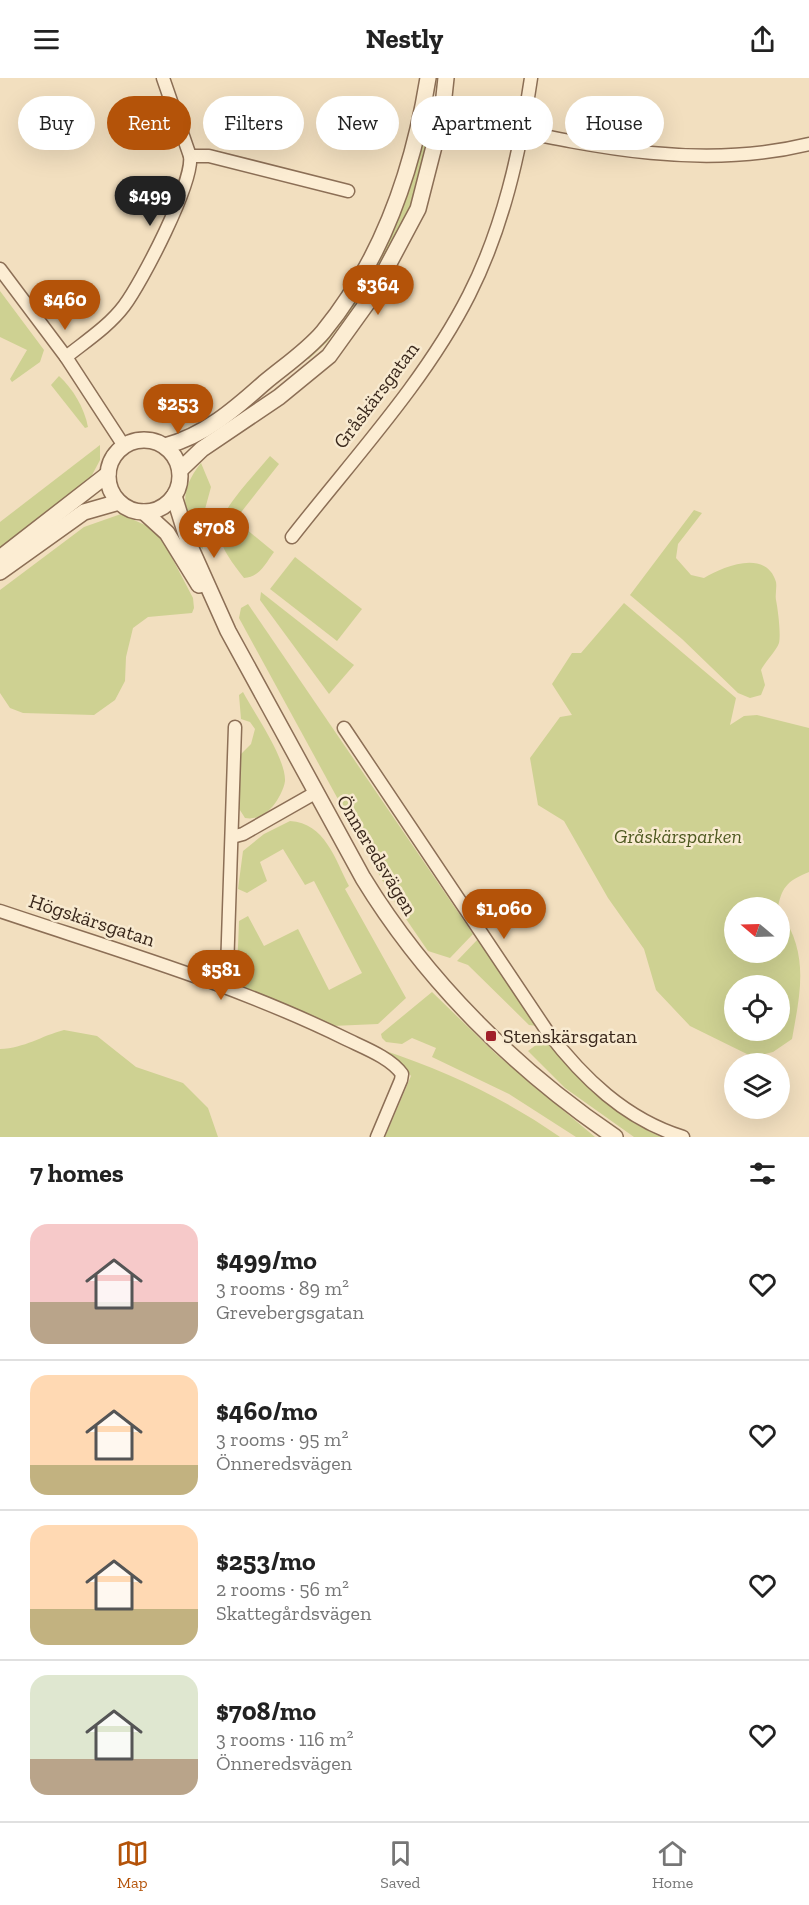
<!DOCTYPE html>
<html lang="en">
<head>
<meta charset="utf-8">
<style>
  :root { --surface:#fff; --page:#f6f6f6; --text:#222; --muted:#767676; --line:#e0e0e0; --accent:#b45309 }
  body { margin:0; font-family:"Zilla Slab",serif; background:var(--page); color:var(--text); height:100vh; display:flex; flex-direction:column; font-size:22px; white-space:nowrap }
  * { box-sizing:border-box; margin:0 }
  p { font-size:20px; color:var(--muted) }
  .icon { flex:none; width:33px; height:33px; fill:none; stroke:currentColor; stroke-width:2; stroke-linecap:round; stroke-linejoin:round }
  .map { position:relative; height:1059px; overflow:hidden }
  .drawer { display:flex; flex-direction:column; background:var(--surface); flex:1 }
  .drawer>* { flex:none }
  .banner { position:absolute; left:18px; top:18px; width:774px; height:54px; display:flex; gap:12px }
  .needle { width:39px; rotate:289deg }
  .fabs { position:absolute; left:724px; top:819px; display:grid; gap:12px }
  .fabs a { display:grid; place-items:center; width:66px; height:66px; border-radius:50%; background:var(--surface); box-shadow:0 6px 24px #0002; font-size:30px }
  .price { position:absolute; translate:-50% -51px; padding:0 14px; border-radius:21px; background:var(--accent); color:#fff; font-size:20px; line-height:39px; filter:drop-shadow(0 2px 3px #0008) }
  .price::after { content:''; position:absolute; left:50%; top:36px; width:18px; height:14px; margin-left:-9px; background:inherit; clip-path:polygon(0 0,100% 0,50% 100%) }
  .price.selected { background:#222; color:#fff }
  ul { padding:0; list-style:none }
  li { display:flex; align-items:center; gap:18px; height:150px; padding:0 30px }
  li+li { border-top:2px solid var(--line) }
  li span { display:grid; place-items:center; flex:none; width:168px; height:120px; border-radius:18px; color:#555 }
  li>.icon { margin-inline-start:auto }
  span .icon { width:72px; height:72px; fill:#fffc; stroke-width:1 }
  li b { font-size:26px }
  h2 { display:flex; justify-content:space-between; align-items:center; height:72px; padding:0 30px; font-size:26px }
  .tag { padding:0 21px; border-radius:27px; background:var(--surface); box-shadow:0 6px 24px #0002; font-size:21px; line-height:54px }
  .tag.selected { background:var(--accent); color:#fff }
  header { display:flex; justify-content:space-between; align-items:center; height:78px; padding:0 30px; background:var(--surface); font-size:27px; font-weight:700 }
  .menu { display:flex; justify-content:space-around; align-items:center; height:84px; border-top:2px solid var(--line); background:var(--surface); font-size:16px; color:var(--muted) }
  .menu a { display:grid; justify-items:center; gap:3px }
  .menu .selected { color:var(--accent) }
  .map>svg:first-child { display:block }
  .green { fill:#ced192; fill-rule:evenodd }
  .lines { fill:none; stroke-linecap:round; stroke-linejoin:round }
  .minor-casing { stroke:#8c6f56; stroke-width:15 }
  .tertiary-casing { stroke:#8c6f56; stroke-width:18 }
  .minor { stroke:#fcedd3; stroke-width:12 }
  .tertiary { stroke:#fcedd3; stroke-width:15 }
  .poi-dot { fill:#a1202a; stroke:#f8ead0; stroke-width:2 }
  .labels { text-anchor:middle; stroke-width:5; stroke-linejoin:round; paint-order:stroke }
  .street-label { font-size:20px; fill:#3a281c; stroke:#f8ead0 }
  .park-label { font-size:20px; font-style:italic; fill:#4e5920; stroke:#f8ead0 }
  .poi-label { font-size:20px; fill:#3a281c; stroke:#f8ead0; text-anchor:start }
</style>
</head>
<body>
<header><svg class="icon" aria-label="menu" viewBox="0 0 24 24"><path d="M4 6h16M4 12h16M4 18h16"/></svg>Nestly<svg class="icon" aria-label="share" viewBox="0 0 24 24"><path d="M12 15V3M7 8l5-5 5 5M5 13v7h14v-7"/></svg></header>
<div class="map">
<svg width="809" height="1059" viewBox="0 0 809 1059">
  <rect width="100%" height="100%" fill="#f2dfbf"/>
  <g class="green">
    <polygon points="433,46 419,108 410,131 367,212 327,264 309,281 305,280 347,229 423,59"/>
    <polygon points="0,213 44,272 40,284 12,304 10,301 27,272 0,259"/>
    <path d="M 59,298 C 73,311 84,329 88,349 L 85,350 L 51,307 Z"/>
    <polygon points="100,367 100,382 91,399 0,473 0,444"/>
    <path d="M 270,378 L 279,386 L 235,442 L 274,474 C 265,486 260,499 244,500 C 234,487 218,468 219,450 C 221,431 257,394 270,378 Z"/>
    <path d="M 201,385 L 211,409 L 201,446 L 203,471 L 198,468 C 185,435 176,416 201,385 Z"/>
    <path d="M 694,432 L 702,435 L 678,466 L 676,480 L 691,497 L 704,500 C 722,489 766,470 776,504 C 777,510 775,516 776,522 C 778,532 781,556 779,565 C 776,573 765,584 761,592 L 765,607 L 761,617 L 750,620 L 738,615 L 682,561 L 630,517 Z"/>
    <polygon points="121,436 158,453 193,520 194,530 192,535 148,539 133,550 126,579 125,603 115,622 94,637 23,635 10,630 0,615 0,512 84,449"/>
    <polygon points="295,479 362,531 337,563 270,511"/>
    <polygon points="261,514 354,587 329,616 260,522"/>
    <path d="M 624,525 L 736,620 L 730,647 L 744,638 L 757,637 L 809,650 L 809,794 C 789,802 782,808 778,829 L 735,830 L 735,874 L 780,874 L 780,833 C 809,876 801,911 792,961 L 773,974 L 753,979 L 690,948 L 656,912 L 644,871 L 608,820 L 564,743 L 538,727 L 530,680 L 560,639 L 572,637 L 552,606 L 572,575 L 581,575 ZM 735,908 L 780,908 L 780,952 L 735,952 Z"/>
    <polygon points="248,526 473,856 450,880 428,873 393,822 239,540 241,530"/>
    <path d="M 243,614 C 254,635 286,680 285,703 C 284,711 278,722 273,728 C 265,737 256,742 245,740 L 238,729 L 241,676 L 251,666 L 255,651 L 250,644 L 241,641 L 239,617 Z"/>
    <path d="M 290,743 C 325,745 335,781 349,808 L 345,811 L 406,920 L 378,946 L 332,948 L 244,910 L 237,894 L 239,843 L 248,838 L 264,868 L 298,851 L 329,912 L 362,895 L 314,803 L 305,807 L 283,771 L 260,784 L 267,803 L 247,815 L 238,811 L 243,773 L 264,756 Z"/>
    <polygon points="478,861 537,948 529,947 468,887 457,883"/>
    <polygon points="432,914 496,976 595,1059 576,1059 509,1016 432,979 436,970 412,960 402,966 386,964 382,960 381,956"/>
    <path d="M 64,952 L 97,958 L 136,989 L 183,1005 L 208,1030 L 218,1059 L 0,1059 L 0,971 C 25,970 41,958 64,952 Z"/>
    <path d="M 544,961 C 580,1002 610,1036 661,1059 L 634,1059 L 565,1010 L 528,973 Z"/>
    <path d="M 383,972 C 446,993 506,1021 560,1059 L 385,1059 L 411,998 L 406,991 L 382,975 Z"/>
  </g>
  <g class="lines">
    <g class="minor-casing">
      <g id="minor">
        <path d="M 422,33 C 550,57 679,98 809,66"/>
        <polyline points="190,78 209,78 348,113"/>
        <polyline points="0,191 66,279 124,368"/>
        <path d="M 66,279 C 86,263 109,248 124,228 C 142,204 194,104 190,78 L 163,0"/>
        <path d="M 292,459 C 352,382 425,304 469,217 C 503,150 520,74 531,0"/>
        <path d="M 344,650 L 547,953 C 583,1000 625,1041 683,1059"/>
        <polyline points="232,759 243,756 315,715"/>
        <path d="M 0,833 C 116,872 234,906 344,960 C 362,969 390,979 402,996 L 401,1002 L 377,1059"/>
        <polyline points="222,907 227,892 235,649"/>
      </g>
    </g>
    <g class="tertiary-casing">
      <g id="tertiary">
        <circle cx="144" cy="398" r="36"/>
        <path d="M 165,368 C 204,358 235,331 264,305 C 283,289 307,273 323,254 C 383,181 413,93 428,0"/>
        <polyline points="180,392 202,371 279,319 329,278 370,221 418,131 442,37 446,0"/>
        <path d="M 174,418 L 189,466 L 228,553 L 363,800 C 426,903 515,991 615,1059"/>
        <polyline points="144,434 167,455 199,507"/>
        <polyline points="0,480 108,396"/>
        <polyline points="0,494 84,434 119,424"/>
      </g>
    </g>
    <use href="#minor" class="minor"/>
    <use href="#tertiary" class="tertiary"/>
  </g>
  <rect class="poi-dot" x="485" y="952" width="12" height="12" rx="3"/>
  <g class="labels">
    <g class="street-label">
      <text transform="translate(376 317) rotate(-53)" y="7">Gråskärsgatan</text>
      <text transform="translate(377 777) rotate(59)" y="7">Önneredsvägen</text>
      <text transform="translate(92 842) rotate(18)" y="7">Högskärsgatan</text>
    </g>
    <g class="park-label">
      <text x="678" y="765">Gråskärsparken</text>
    </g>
    <g class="poi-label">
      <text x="503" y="965">Stenskärsgatan</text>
    </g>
  </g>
</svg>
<div class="fabs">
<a><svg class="needle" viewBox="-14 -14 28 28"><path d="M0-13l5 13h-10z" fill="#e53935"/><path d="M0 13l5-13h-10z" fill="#767676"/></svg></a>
<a><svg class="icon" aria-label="locate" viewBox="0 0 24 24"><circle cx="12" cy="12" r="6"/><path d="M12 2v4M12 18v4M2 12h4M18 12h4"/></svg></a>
<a><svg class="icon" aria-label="layers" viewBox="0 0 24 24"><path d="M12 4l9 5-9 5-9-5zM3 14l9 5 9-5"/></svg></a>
</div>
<b class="price selected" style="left:150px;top:149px">$499</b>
<b class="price" style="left:378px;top:238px">$364</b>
<b class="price" style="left:65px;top:253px">$460</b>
<b class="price" style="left:178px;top:357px">$253</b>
<b class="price" style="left:214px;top:481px">$708</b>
<b class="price" style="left:504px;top:862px">$1,060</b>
<b class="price" style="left:221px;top:923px">$581</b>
<div class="banner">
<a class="tag">Buy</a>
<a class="tag selected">Rent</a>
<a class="tag">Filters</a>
<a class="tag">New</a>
<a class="tag">Apartment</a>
<a class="tag">House</a>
</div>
</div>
<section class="drawer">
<h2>7 homes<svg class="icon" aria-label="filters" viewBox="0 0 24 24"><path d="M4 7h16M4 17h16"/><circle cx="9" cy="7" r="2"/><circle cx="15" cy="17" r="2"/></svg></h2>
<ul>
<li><span style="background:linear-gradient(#f6c9c9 65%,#b9a48a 0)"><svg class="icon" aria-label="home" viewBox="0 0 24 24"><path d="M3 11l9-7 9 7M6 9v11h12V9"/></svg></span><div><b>$499/mo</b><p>3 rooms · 89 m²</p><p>Grevebergsgatan</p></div><svg class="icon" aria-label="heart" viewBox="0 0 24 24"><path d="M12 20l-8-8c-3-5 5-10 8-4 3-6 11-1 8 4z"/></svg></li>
<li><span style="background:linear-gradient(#ffd9b3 75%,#c2b280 0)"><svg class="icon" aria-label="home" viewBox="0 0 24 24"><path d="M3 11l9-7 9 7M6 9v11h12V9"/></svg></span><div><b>$460/mo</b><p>3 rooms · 95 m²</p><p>Önneredsvägen</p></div><svg class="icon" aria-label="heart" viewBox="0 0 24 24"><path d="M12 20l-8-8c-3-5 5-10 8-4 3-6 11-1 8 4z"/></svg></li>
<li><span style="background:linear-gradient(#ffd9b3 70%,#c2b280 0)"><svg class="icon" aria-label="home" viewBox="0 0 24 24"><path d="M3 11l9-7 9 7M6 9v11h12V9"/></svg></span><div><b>$253/mo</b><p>2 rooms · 56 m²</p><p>Skattegårdsvägen</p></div><svg class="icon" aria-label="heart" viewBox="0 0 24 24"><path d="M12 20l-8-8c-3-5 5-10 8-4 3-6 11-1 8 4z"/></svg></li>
<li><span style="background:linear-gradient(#dfe7d0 70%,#b9a48a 0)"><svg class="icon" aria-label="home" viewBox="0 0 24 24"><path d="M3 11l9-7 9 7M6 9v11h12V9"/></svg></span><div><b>$708/mo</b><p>3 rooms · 116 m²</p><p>Önneredsvägen</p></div><svg class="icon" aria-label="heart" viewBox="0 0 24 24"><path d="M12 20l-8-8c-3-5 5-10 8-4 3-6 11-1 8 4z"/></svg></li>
</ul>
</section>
<nav class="menu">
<a class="selected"><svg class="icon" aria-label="map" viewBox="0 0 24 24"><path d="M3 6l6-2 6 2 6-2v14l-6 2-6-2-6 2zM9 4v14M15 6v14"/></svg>Map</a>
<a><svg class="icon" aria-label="saved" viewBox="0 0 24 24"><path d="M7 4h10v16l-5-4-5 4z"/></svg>Saved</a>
<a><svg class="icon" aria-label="home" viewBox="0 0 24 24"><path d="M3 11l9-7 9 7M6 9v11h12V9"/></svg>Home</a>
</nav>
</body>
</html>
